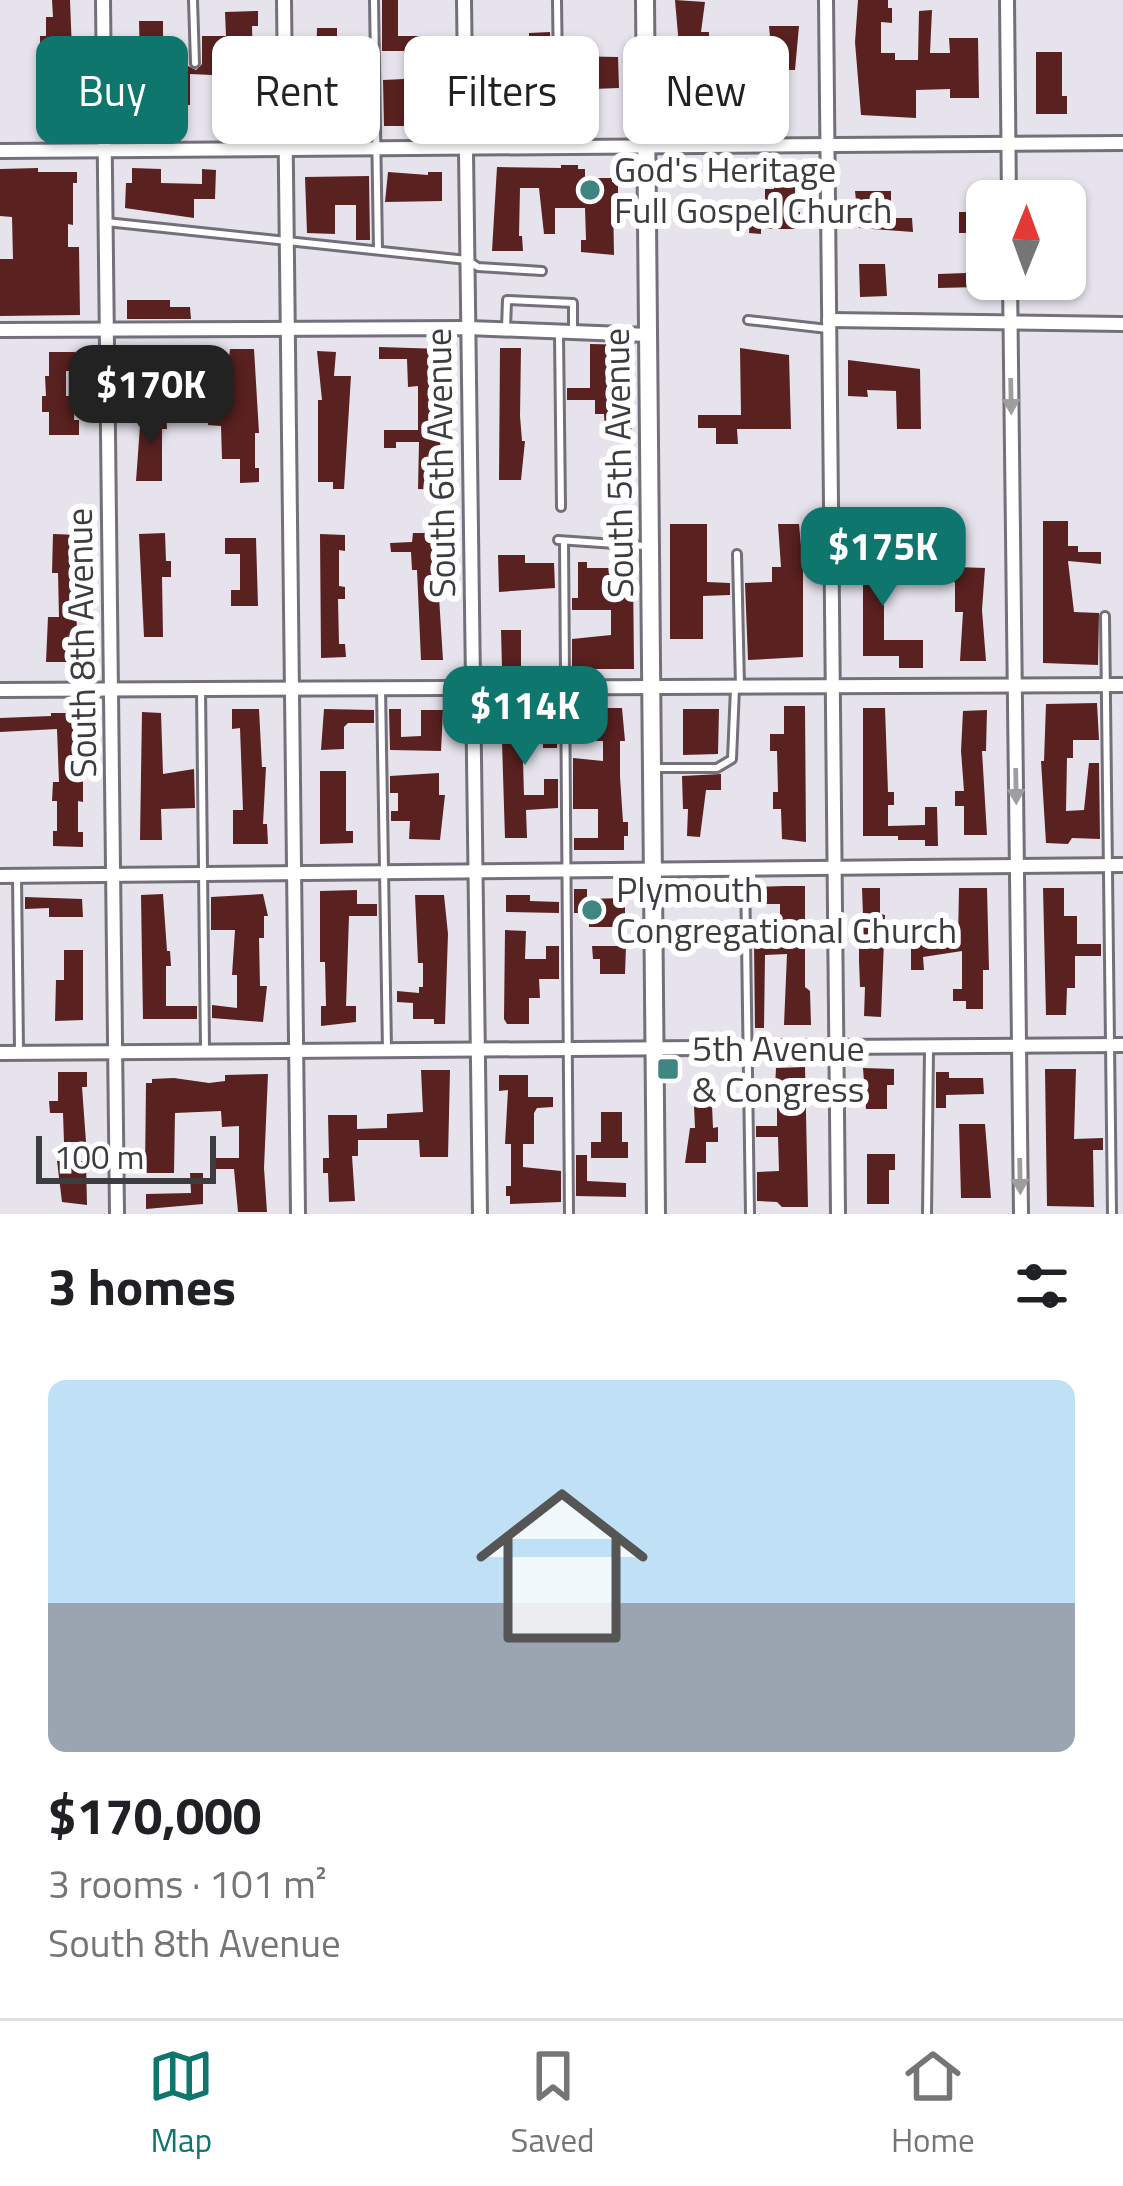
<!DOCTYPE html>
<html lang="en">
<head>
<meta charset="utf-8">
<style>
  :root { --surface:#fff; --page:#f2f2f2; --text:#202124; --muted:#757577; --line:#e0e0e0; --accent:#0f766e }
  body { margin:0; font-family:"Titillium Web",sans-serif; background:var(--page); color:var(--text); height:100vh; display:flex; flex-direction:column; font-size:45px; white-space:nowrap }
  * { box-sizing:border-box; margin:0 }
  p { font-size:39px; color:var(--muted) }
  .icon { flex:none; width:66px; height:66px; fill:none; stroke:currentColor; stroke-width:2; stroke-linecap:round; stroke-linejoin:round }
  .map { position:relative; height:1214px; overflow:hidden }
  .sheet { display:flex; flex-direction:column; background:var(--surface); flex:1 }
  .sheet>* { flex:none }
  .top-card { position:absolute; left:36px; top:36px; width:1053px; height:108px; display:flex; gap:24px }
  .needle { width:78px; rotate:1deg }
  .controls { position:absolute; left:966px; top:180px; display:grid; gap:24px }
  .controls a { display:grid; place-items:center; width:120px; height:120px; border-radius:18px; background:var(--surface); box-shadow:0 3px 9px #0004; font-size:60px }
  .scale { position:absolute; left:36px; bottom:30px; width:180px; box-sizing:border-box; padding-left:12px; border:6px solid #3d3c40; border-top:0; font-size:33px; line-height:42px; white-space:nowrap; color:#3d3c40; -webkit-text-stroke:9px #fff; paint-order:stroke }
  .price { position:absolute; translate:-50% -102px; padding:0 27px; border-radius:24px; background:var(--accent); color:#fff; font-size:39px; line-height:78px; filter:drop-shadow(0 3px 6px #0008) }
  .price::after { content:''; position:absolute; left:50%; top:72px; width:36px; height:27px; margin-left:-18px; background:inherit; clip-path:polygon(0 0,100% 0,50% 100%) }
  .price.active { background:#222; color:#fff }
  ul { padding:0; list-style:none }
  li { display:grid; align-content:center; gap:24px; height:636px; padding:0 48px }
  li span { display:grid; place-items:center; height:372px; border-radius:18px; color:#555 }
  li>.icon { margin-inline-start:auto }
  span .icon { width:216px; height:216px; fill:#fffc; stroke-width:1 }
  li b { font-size:51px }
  h2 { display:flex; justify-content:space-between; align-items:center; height:144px; padding:0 48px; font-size:51px }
  .tag { padding:0 42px; border-radius:18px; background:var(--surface); box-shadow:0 3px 9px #0004; font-size:42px; line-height:108px }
  .tag.active { background:var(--accent); color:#fff }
  .tabs { display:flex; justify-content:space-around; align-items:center; height:168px; border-top:3px solid var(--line); background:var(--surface); font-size:33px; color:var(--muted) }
  .tabs a { display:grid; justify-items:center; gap:6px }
  .tabs .active { color:var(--accent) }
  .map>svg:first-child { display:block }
  .building { fill:#592120 }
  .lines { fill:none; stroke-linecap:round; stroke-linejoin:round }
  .lane-casing { stroke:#737079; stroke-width:12 }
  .street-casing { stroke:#737079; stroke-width:18 }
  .secondary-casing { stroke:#737079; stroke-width:22 }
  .lane { stroke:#fff; stroke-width:6 }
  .street { stroke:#fff; stroke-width:12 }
  .secondary { stroke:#fff; stroke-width:16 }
  .oneway { fill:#9e9ea0 }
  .poi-dot { fill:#3f8680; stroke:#fff; stroke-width:4.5 }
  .labels { text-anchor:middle; stroke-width:12; stroke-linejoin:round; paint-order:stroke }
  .poi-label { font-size:36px; fill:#3d3c40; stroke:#fff; text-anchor:start }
  .street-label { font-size:36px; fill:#3d3c40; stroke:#fff }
</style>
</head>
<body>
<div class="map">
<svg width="1123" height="1214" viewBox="0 0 1123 1214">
  <rect width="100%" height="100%" fill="#e6e3ed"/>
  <g class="building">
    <polygon points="52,0 70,0 72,51 40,52 40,36 46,36 46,17 53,17"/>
    <polygon points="382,0 398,0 398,36 434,36 431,74 435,74 435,126 384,126 383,80 404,79 404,51 382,51"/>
    <polygon points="675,0 705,2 701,32 709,32 709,46 679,46"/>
    <polygon points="858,0 888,0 888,8 892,8 892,23 881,22 881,53 895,53 895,60 918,60 919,11 932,10 930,53 950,53 949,38 978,38 979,98 950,98 950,89 916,90 916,118 861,115 855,42"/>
    <polygon points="258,11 258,26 252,26 254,128 238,128 239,92 233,92 236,49 213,49 212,75 190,74 190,105 178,105 178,111 148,111 148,72 131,72 131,61 140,61 139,21 163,21 163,55 187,55 188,66 196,70 202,64 202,36 226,36 225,12"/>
    <polygon points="769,26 799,26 795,70 773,70"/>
    <polygon points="317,28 337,28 337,57 367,57 368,125 315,127"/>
    <polygon points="550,32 551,90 550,94 540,93 542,52 529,52 529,33"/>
    <polygon points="1036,52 1062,52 1062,96 1067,96 1067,114 1036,114"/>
    <polygon points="565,56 618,57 619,88 566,90"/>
    <polygon points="700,76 701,100 713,100 713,115 677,115 682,77"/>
    <polygon points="492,82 520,82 520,89 524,89 524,119 496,119"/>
    <polygon points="781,162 795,162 795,167 800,167 800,183 795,183 795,212 800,212 800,229 761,229 761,234 749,233 750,216 765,217 765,189 774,189 773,167 781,167"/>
    <polygon points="561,165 578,165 578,169 585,169 585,178 612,178 612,182 618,182 618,197 613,197 614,255 581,252 581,240 586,240 585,208 555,208 555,234 544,234 539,188 520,188 519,236 522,236 523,251 492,251 497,167 561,168"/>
    <polygon points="38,168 38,172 77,172 77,183 73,183 73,225 68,224 68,247 79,247 80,315 0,316 0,259 13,259 12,217 0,216 0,169"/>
    <polygon points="132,168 161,169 161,183 202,184 202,169 216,170 215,199 194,199 194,218 125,208 126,183 132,183"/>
    <polygon points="388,172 428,175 428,172 442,172 442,201 385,202"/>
    <polygon points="369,176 370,240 356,240 356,205 335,205 335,234 307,233 305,177"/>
    <polygon points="855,191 891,191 891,218 912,218 913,232 859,228"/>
    <polygon points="959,212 984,212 979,287 938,288 938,274 966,273 966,233 959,233"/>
    <polygon points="859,264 885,264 887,296 860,297"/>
    <polygon points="127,300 170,300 170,307 190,307 191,319 127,319"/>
    <polygon points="590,344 631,345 632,429 605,430 604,414 595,414 595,400 567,400 567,388 590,388"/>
    <polygon points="199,345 208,345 208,375 227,375 230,349 254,349 259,433 255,433 255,468 259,468 259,482 240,483 240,459 222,459 221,426 208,425 209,413 224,414 224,388 199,388"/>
    <polygon points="379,347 442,349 442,360 437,359 442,490 418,489 419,442 396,442 396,448 384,448 384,430 418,430 418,386 408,387 407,359 379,359"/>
    <polygon points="500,348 521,348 520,416 522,441 525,441 521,480 499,480"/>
    <polygon points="740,348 789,355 791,429 737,429 738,444 716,444 716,428 698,428 698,415 741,415"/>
    <polygon points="317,351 336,352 334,376 351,376 344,489 333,489 333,482 318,482 318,400 322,400"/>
    <polygon points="49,352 75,352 75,371 66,371 66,396 75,396 74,420 79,420 79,435 49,435 49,412 42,412 42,396 46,396 45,376 49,376"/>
    <polygon points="848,360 920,369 921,429 897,429 896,391 867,390 868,397 848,396"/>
    <polygon points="141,412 166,412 167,429 162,429 162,481 136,481"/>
    <polygon points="1043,521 1068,521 1068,546 1078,546 1078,552 1101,552 1101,564 1068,561 1074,612 1099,613 1098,665 1043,663"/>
    <polygon points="670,524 707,524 707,582 730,583 730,595 703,596 703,639 670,639"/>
    <polygon points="778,524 799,524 803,568 803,657 748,660 745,583 772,582 772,567 781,567"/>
    <polygon points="869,524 884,525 883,548 889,548 889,560 884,560 884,640 923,640 923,668 899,668 899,656 863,656 863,572 867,572"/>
    <polygon points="165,533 166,561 171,561 171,577 162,577 163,637 144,637 139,534"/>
    <polygon points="413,533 437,533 437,556 442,556 439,597 443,660 421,660 417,570 412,570 411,552 391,552 390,543 412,542"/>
    <polygon points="53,534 80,535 79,573 75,573 78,662 46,662 48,617 59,617 58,573 52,573"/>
    <polygon points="320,534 345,535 345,551 339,550 339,586 345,587 345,599 338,599 339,644 345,644 346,657 321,658"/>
    <polygon points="225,538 256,538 258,606 231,606 231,590 240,590 240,554 225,554"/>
    <polygon points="498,555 525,555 525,563 554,563 555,588 499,592"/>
    <polygon points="578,562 587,562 587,568 633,568 634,669 572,669 572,639 611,635 611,610 572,610 572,598 578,598"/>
    <polygon points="929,566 985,568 982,610 986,661 960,661 963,612 955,612 955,583 952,578 928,577"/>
    <polygon points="501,630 521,630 521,668 502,668"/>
    <polygon points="1097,703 1099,740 1073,740 1073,758 1067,758 1066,811 1084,810 1089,763 1099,763 1100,839 1072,838 1068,844 1046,843 1041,761 1044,761 1046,704"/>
    <polygon points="784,706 805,706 806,842 782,839 781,809 773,809 773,792 778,792 777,751 770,751 770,734 784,734"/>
    <polygon points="588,708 622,708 625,741 620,741 620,777 623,822 628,822 628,836 624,836 624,850 574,850 574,838 598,838 598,809 573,809 573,758 603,761 603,741 596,741 596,725 588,725"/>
    <polygon points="863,708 885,708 888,792 894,792 894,805 888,805 888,826 925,825 925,807 937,807 938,846 925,846 925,840 898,840 898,836 863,836"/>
    <polygon points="232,709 259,709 262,767 266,767 263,824 267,824 268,844 233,844 233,810 243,810 240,728 232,729"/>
    <polygon points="324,709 374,710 374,723 348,723 344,727 344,749 321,750"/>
    <polygon points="389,709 401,709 401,737 421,736 421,710 443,710 441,751 390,750"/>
    <polygon points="683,709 719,709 718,754 683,755"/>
    <polygon points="501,710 558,711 557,748 543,748 543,726 522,726 524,795 544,795 544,779 558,779 558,808 526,810 527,838 505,838"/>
    <polygon points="987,710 986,751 982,751 987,835 964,835 964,806 955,806 955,791 964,791 961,751 963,711"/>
    <polygon points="142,712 161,713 163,774 194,769 195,808 161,809 162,840 140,840"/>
    <polygon points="51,713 83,713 83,802 78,801 78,832 83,832 83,847 53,846 53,831 57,831 57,801 52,801 53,782 59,782 57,729 0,732 0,718 51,716"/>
    <polygon points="320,771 346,771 346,831 353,831 353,843 320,844"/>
    <polygon points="439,773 439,795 445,795 440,840 409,839 410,821 391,821 391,811 398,811 398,793 390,793 390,776"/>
    <polygon points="721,774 721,790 706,790 700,837 687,836 688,809 683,809 682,776"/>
    <polygon points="785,886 805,886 805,987 810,991 811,1025 784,1025 787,954 765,955 764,1028 755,1028 754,943 780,943 780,904 753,904 753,887"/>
    <polygon points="862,888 880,888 880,914 885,915 881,1017 864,1016 865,987 860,987 859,961 859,943 864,943"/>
    <polygon points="959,888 987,888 989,970 983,970 983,1009 966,1009 966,1001 953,1001 953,989 962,989 962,951 923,957 924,970 911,970 911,929 924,929 925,941 958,941"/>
    <polygon points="1043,888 1064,888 1064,916 1077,916 1077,944 1101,944 1101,956 1075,956 1075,988 1067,988 1066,1015 1046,1015"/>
    <polygon points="574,889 587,889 587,899 625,898 625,927 589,927 589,913 574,913"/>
    <polygon points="357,890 357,904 377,904 377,916 349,916 346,1006 356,1006 356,1022 321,1026 321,1006 326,1006 325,962 320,962 320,891"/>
    <polygon points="163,894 167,951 170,951 171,966 166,966 166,1006 197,1006 197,1019 143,1019 141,895"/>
    <polygon points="263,894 268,916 264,916 264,938 259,938 260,986 267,986 263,1022 212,1018 212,1005 237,1008 237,975 232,975 235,930 211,930 211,897"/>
    <polygon points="415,895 444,895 448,934 445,1024 434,1024 434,1019 413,1019 413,1003 397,1002 397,991 419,993 419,987 423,987 423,963 418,963"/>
    <polygon points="506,895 530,895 530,901 559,902 559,913 506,912"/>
    <polygon points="25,897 82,899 83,917 49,917 49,908 25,909"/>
    <polygon points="505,930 526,931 525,959 546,959 546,946 559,946 559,979 539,979 540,998 529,998 529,1024 507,1024 504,1019"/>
    <polygon points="592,946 626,946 625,974 600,974 600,959 593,959"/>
    <polygon points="64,950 83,950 83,1020 55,1021 56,980 64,980"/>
    <polygon points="805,1067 808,1207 782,1207 777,1202 757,1201 757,1172 779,1171 778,1137 756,1137 756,1126 777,1126 777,1100 756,1097 756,1087 775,1088 776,1068"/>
    <polygon points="863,1068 894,1069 894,1085 887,1085 887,1109 866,1109"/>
    <polygon points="1045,1069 1076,1069 1074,1139 1103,1138 1103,1150 1093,1150 1094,1207 1047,1206"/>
    <polygon points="421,1070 450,1070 448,1157 420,1157 419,1140 358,1140 358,1156 352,1156 355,1201 329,1202 328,1173 323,1173 323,1158 329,1158 328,1115 357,1115 357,1129 387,1128 387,1114 423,1112"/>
    <polygon points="58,1072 87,1072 87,1087 82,1087 86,1142 64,1142 63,1113 50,1113 49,1101 58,1101"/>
    <polygon points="936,1072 949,1072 949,1078 983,1078 984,1094 946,1095 946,1108 936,1108"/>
    <polygon points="268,1074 264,1168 267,1212 238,1212 234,1169 215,1169 214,1158 239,1158 239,1126 222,1127 221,1111 175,1113 174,1173 145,1173 146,1083 152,1083 152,1079 174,1078 209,1083 225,1081 225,1075"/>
    <polygon points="499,1075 528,1075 528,1097 553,1097 553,1107 537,1108 534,1113 534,1144 523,1144 523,1167 561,1171 561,1202 510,1204 510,1196 506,1196 506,1186 511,1186 511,1144 505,1144 508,1090 499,1091"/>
    <polygon points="694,1105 712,1105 713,1128 718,1127 718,1142 706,1142 706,1163 685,1163 690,1128 695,1128"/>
    <polygon points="601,1112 622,1112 622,1142 628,1142 628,1158 591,1158 591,1142 601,1142"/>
    <polygon points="959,1124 985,1124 991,1198 961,1198"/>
    <polygon points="867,1154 895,1154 895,1170 889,1170 889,1204 867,1204"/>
    <polygon points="576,1155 587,1155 587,1181 626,1183 626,1197 576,1196"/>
    <polygon points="57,1161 86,1161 87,1205 62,1202"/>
    <polygon points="190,1173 203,1173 203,1204 146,1209 146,1194 191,1193"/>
  </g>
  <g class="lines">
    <g class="lane-casing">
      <g id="lane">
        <polyline points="193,0 195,63"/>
        <polyline points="374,0 378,250"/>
        <polyline points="557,0 559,146"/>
        <polyline points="650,66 726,65"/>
        <polyline points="106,222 467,260 478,267 542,271"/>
        <polyline points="748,320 828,329"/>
        <polyline points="506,329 507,300 573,303 573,329"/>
        <polyline points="559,335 561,507"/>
        <polyline points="558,540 644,546"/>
        <polyline points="564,541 569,1214"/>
        <polyline points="737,554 740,687"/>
        <polyline points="1105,616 1112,1214"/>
        <polyline points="381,688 387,1050"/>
        <polyline points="201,689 205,1048"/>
        <polyline points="657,768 717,768 732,759 735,688"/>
        <polyline points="745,870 750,1214"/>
        <polyline points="17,877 19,1049"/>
        <polyline points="927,1214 929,1050"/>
      </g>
    </g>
    <g class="street-casing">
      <g id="street">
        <polyline points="103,0 117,1214"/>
        <polyline points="284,0 298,1214"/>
        <polyline points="464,0 480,1214"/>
        <polyline points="826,0 838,1214"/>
        <polyline points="1007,0 1009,201"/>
        <polyline points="0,151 1123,143"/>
        <polyline points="1010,279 1021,1214"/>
        <polyline points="829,320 1123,324"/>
        <polyline points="0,330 468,328 649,335"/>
        <polyline points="0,690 1123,685"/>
        <polyline points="0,876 1123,865"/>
        <polyline points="0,1053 1123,1045"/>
      </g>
    </g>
    <g class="secondary-casing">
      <polyline id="secondary" points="645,0 656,1214"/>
    </g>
    <use href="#lane" class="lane"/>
    <use href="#street" class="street"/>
    <use href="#secondary" class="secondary"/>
  </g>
  <defs><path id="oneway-solid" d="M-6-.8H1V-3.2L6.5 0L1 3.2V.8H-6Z" transform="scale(3)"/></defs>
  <g class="oneway">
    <use href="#oneway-solid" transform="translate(1011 396) rotate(89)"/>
    <use href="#oneway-solid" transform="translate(1016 786) rotate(89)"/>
    <use href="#oneway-solid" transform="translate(1020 1176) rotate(89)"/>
  </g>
  <g class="poi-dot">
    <circle cx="590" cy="190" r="12"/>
    <circle cx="592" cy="910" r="12"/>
    <rect x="656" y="1057" width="24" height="24" rx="6"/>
  </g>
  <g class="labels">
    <g class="poi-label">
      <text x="614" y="182">God's Heritage<tspan x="614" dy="41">Full Gospel Church</tspan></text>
      <text x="616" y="902">Plymouth<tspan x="616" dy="41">Congregational Church</tspan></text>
      <text x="692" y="1061">5th Avenue<tspan x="692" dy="41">&amp; Congress</tspan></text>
    </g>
    <g class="street-label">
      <text transform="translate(440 463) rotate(-91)" y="13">South 6th Avenue</text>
      <text transform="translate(618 463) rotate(-91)" y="13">South 5th Avenue</text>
      <text transform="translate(81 643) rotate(-91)" y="13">South 8th Avenue</text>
    </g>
  </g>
</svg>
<div class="controls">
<a><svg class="needle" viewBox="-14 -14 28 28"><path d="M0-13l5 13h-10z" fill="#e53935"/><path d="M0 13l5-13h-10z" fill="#757577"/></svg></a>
</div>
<div class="scale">100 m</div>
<b class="price active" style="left:151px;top:447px">$170K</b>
<b class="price" style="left:883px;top:609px">$175K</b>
<b class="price" style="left:525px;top:768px">$114K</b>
<div class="top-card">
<a class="tag active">Buy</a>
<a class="tag">Rent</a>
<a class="tag">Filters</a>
<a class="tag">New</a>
</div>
</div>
<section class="sheet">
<h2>3 homes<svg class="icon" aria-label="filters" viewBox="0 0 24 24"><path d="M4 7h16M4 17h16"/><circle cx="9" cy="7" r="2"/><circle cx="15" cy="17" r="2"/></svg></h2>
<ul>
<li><span style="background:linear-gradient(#bfe0f5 60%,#9aa5b1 0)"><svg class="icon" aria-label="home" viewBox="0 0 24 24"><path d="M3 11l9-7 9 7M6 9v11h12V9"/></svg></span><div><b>$170,000</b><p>3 rooms · 101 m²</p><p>South 8th Avenue</p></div></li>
</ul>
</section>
<nav class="tabs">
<a class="active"><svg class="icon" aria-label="map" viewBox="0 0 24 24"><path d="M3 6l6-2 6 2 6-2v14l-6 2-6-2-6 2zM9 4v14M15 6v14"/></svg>Map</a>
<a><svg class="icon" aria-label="saved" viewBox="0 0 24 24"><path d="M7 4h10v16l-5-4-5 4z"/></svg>Saved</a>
<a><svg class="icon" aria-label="home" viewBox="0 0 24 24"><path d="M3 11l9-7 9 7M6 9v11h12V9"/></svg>Home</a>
</nav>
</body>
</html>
